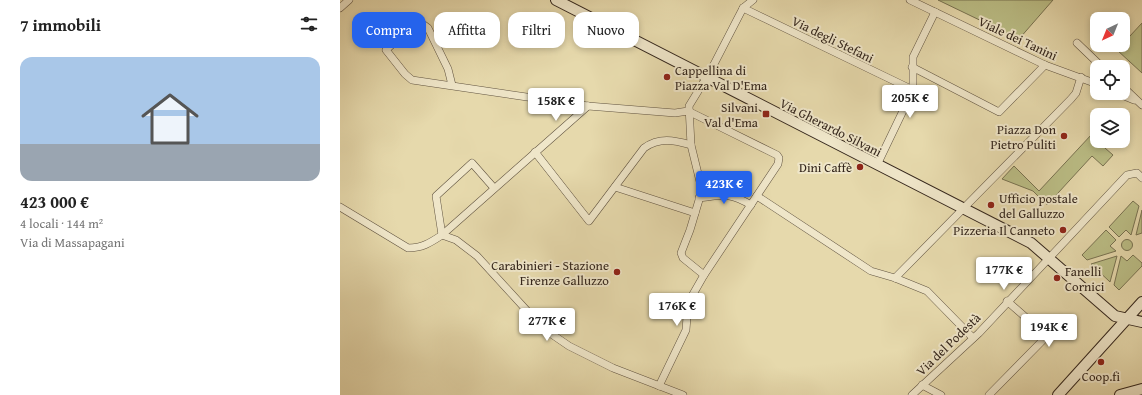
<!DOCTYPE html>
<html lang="it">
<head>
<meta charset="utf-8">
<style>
  :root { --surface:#fff; --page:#f2f2f2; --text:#222; --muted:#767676; --accent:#2563eb }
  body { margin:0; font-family:"Gentium Book Plus",serif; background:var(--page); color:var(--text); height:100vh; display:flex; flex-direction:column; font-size:15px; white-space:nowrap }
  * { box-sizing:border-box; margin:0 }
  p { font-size:13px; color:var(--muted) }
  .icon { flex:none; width:22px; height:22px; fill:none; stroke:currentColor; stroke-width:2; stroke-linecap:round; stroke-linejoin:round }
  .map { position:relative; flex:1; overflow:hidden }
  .sheet { display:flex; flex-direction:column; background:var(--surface); width:340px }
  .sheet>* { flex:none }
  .top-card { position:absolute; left:12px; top:12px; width:380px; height:36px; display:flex; gap:8px }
  .needle { width:26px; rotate:223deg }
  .tools { position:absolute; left:750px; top:12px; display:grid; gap:8px }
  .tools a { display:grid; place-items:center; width:40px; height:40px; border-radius:8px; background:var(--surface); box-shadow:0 2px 6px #0003; font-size:20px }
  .price { position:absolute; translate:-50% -34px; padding:0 9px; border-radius:4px; background:#fff; color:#222; font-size:13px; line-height:26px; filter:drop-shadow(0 1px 2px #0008) }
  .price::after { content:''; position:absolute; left:50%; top:24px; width:12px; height:9px; margin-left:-6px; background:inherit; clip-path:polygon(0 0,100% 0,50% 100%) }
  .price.active { background:var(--accent); color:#fff }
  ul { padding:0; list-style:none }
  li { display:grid; align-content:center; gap:8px; height:212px; padding:0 20px }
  li span { display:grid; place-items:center; height:124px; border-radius:12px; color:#555 }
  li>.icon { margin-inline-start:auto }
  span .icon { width:72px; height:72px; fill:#fffc; stroke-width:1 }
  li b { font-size:17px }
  h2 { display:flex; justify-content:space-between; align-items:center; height:48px; padding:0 20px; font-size:17px }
  .chip { padding:0 14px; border-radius:12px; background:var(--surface); box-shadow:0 2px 6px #0003; font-size:14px; line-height:36px }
  .chip.active { background:var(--accent); color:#fff }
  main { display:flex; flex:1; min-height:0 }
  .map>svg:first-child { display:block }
  .green { fill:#bbbe86; stroke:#787251 }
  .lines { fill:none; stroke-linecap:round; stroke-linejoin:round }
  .minor-casing { stroke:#605340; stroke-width:8 }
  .secondary-casing { stroke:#34261c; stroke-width:12 }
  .minor { stroke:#efe6c9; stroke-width:7 }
  .secondary { stroke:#efe6c9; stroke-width:10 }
  .poi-dot { fill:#8f2418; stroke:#efe6c9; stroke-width:1.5 }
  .labels { text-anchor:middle; stroke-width:4; stroke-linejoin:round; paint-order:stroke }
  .street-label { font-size:13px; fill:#34261c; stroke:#efe6c9 }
  .poi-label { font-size:13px; fill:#34261c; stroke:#efe6c9; text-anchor:end }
</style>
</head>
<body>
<main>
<section class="sheet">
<h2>7 immobili<svg class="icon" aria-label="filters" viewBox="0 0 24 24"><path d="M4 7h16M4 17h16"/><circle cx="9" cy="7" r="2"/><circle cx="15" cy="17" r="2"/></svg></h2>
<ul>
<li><span style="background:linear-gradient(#a9c7e8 70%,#9aa5b1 0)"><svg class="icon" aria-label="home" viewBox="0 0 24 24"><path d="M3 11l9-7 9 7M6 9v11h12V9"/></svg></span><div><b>423 000 €</b><p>4 locali · 144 m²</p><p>Via di Massapagani</p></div></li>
</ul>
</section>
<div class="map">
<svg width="802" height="395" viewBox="0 0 802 395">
  <rect width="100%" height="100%" fill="#e6d9ac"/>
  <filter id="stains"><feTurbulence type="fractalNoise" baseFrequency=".005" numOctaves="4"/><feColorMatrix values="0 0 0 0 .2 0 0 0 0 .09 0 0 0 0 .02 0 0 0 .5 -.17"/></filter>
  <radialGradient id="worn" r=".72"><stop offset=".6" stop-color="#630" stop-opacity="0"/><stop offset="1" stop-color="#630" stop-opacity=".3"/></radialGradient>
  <g class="green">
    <polygon points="598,0 713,0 679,39"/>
    <polygon points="802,23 802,73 777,50"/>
    <polygon points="752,134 757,141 773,155 763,166 752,156 707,205 693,191 662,179 674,166 699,191"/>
    <polygon points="793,201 799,206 791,235 786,230 779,237 769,227"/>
    <polygon points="802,210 802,233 796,235"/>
    <polygon points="766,230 776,240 770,246 776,251 747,260 742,255"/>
    <circle cx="787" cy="245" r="5.5"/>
    <polygon points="793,255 802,263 802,266 779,290 774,285 781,256 787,261"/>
    <polygon points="777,256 770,282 751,264"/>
  </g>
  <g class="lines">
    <g class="minor-casing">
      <g id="minor">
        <polyline points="570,0 705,65 757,84"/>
        <polyline points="0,8 9,0"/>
        <polyline points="403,8 573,90"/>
        <polyline points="737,43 762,67"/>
        <polyline points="572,67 659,112 705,65"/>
        <polyline points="112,85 108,69 88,28 84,25 72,26 46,50 65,74 72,80 248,106 335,113 348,111 437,155 439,158 438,164 364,275 348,303 346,330 319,386"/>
        <polyline points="783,87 802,105"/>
        <polyline points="777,93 794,100"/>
        <path d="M 195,152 L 249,221 L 304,148 C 319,137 334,140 351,145"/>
        <polyline points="537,165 573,90 573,57 595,12"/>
        <polyline points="275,187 355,213"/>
        <polyline points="417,196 531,271 555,278 587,291 633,338"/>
        <path d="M 359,198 C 383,195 389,192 411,205"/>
        <path d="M 0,207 L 68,248 C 82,248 90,243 102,235 L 248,106"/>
        <polyline points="102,235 116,240 137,256 190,314 210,333 229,346 273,368 343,395"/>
        <polyline points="102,235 96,196 132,163 154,188"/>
        <polyline points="364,275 343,258 341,253 350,230 362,190 351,145 349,106 371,70 403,8 413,0"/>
        <polyline points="555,278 731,99 736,93 741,77"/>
        <polyline points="582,385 601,395"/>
        <polyline points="572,395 639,333 787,175 797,173 802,178"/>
        <polyline points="649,395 707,336 667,301"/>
      </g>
    </g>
    <g class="secondary-casing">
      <g id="secondary">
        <polyline points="216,0 691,243 775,316 802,322"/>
        <polyline points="718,395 802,302"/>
        <polyline points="780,395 802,389"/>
      </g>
    </g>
    <use href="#minor" class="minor"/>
    <use href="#secondary" class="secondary"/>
  </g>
  <g class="poi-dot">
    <circle cx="327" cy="77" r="4"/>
    <rect x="422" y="110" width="8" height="8" rx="2"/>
    <circle cx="724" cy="136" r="4"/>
    <circle cx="520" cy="167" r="4"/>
    <circle cx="651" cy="205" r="4"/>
    <circle cx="723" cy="230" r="4"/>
    <circle cx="277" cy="272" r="4"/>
    <circle cx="717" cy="278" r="4"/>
    <circle cx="761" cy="362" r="4"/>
  </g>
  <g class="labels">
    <g class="street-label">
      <text transform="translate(678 38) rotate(25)" y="5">Viale dei Tanini</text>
      <text transform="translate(493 39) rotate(26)" y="5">Via degli Stefani</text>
      <text transform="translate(491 127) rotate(27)" y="5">Via Gherardo Silvani</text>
      <text transform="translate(608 344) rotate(-44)" y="5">Via del Podestà</text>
    </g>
    <g class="poi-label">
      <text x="335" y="75" text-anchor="start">Cappellina di<tspan x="335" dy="15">Piazza Val D'Ema</tspan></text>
      <text x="418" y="112">Silvani<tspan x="418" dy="15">Val d'Ema</tspan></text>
      <text x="716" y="134">Piazza Don<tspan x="716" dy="15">Pietro Puliti</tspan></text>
      <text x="512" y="172">Dini Caffè</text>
      <text x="659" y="203" text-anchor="start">Ufficio postale<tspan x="659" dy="15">del Galluzzo</tspan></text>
      <text x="715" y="235">Pizzeria Il Canneto</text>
      <text x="269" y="270">Carabinieri - Stazione<tspan x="269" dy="15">Firenze Galluzzo</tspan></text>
      <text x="725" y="276" text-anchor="start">Fanelli<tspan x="725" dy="15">Cornici</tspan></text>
      <text x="761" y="381" text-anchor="middle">Coop.fi</text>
    </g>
  </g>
  <rect width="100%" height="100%" filter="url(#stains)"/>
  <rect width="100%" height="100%" fill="url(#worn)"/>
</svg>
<div class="tools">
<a><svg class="needle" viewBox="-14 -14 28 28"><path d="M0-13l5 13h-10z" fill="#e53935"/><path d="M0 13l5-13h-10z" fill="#767676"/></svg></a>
<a><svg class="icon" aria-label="locate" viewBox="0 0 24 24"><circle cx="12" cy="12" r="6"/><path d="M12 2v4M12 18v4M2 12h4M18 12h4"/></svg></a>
<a><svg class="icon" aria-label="layers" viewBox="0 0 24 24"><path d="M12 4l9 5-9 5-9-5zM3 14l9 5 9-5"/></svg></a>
</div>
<b class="price" style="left:570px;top:119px">205K €</b>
<b class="price" style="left:216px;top:122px">158K €</b>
<b class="price active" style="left:384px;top:205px">423K €</b>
<b class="price" style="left:664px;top:291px">177K €</b>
<b class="price" style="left:337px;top:327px">176K €</b>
<b class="price" style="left:207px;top:342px">277K €</b>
<b class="price" style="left:709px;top:348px">194K €</b>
<div class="top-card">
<a class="chip active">Compra</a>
<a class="chip">Affitta</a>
<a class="chip">Filtri</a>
<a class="chip">Nuovo</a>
</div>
</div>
</main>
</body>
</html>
